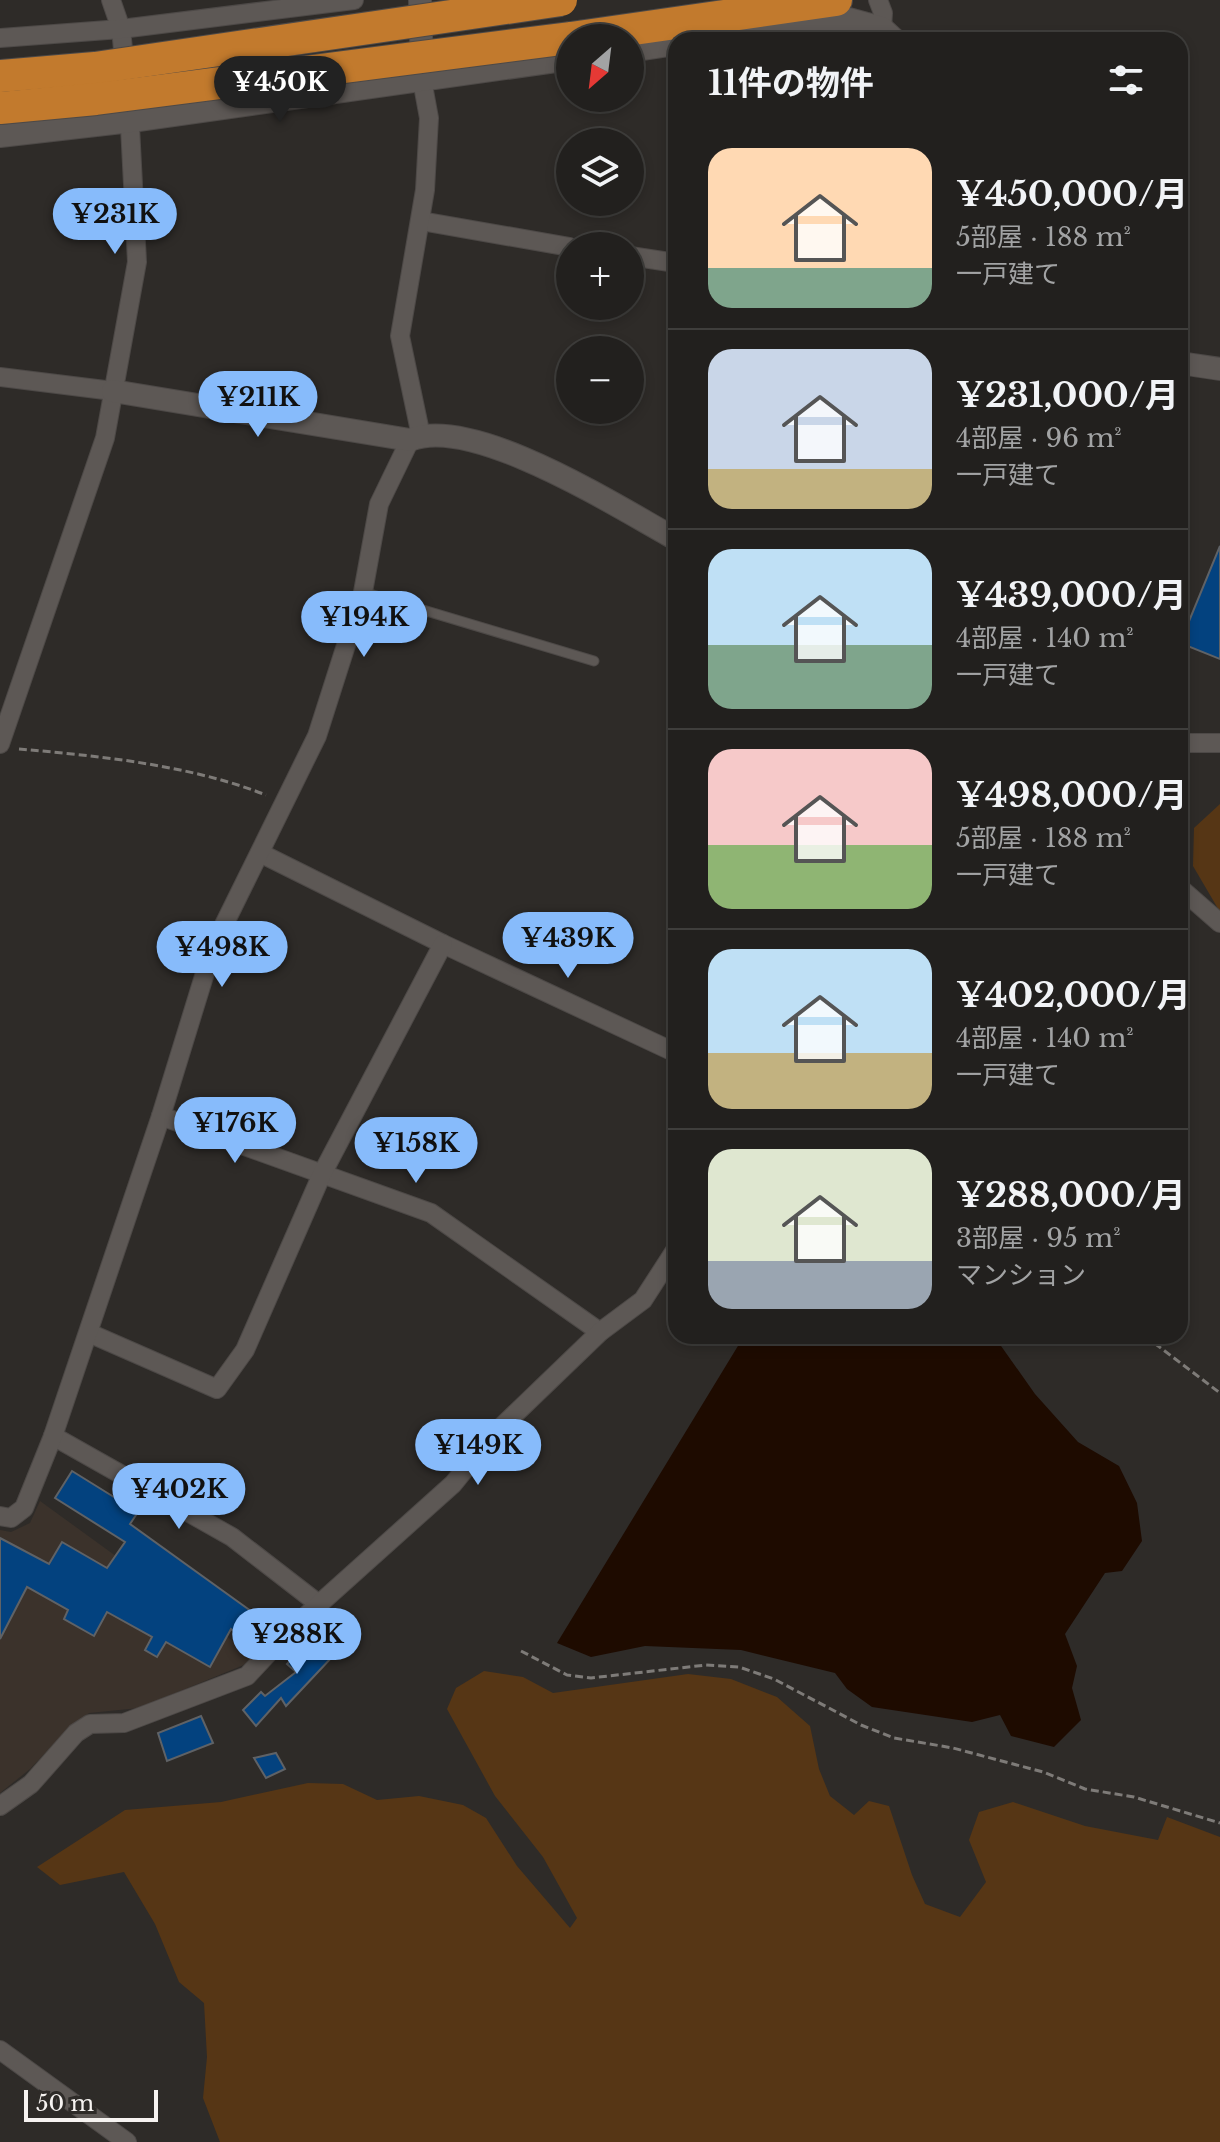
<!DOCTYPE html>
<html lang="ja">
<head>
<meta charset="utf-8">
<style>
  :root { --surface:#22201e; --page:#2a2827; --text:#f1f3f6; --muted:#a2a3a4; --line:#3f3e3c; --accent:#87bbfb }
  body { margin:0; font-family:"Libre Baskerville","Noto Sans JP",serif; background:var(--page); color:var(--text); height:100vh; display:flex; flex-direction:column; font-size:30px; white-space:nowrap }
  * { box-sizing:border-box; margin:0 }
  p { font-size:26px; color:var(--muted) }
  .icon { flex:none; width:44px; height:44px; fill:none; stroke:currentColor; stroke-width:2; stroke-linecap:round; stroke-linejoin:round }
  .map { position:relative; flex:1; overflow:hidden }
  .drawer { position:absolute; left:668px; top:32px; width:520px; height:1312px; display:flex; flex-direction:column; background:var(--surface); border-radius:24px; box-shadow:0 4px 12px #0003,0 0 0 2px var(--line) }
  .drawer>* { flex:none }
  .needle { width:52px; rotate:208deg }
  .controls { position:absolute; left:556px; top:24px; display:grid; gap:16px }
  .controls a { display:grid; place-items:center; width:88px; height:88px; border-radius:50%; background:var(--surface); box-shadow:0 4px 12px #0003,0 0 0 2px var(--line); font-size:40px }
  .scale { position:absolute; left:24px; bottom:20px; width:134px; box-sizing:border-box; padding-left:8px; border:4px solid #f6f3f1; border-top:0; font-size:22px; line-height:28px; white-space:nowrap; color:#f6f3f1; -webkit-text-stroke:6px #2e2b28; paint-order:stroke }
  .price { position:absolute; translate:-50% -68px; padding:0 18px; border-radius:28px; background:var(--accent); color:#111; font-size:26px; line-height:52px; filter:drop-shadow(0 2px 4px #0008) }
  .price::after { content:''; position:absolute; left:50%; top:48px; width:24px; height:18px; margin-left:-12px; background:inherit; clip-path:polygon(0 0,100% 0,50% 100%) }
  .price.on { background:#222; color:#fff }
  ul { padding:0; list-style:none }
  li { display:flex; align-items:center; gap:24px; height:200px; padding:0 40px }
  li+li { border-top:2px solid var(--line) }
  li span { display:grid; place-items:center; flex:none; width:224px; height:160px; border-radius:24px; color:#555 }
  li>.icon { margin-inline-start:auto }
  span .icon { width:96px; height:96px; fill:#fffc; stroke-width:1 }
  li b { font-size:34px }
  h2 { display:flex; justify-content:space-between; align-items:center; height:96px; padding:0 40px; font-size:34px }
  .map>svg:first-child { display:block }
  .built { fill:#3b322b }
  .green { fill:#563615 }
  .water { fill:#1e0b00 }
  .building { fill:#03427f; stroke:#5f6266; stroke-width:2 }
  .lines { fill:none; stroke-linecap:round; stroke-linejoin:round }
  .service-casing { stroke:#4d4947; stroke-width:11 }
  .minor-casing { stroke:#4d4947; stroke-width:20 }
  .tertiary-casing { stroke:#4d4947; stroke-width:24 }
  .motorway-casing { stroke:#4d4947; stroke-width:34 }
  .path { stroke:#7e7b78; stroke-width:3; stroke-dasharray:8 4; stroke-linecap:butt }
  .service { stroke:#5d5855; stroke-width:9 }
  .minor { stroke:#5d5855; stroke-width:18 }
  .tertiary { stroke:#5d5855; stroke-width:22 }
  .motorway { stroke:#c27a2d; stroke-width:32 }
  .motorway-bridge-casing { stroke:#4d4947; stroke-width:34; stroke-linecap:butt }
  .motorway-bridge { stroke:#c27a2d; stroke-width:32 }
</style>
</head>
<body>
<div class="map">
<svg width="1220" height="2142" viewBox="0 0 1220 2142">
  <rect width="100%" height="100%" fill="#2e2b28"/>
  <polygon class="built" points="40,1501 255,1657 251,1662 139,1708 89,1713 74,1723 30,1769 0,1793 0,1530 11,1532 30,1523"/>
  <g class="green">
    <polygon points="1220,804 1220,912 1193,866 1194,828"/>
    <polygon points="484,1671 523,1677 553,1693 688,1674 731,1679 777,1697 810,1726 819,1769 830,1796 854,1815 869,1801 889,1806 912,1875 925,1904 960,1917 986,1882 969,1840 979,1812 1013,1802 1085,1826 1158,1840 1167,1817 1220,1837 1220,2142 220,2142 203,2098 207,2057 204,2003 179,1982 155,1924 124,1872 60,1885 37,1867 125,1810 221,1802 308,1783 343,1784 377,1800 419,1796 463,1805 486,1818 517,1866 570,1928 577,1918 543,1857 495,1796 447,1709 456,1688"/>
  </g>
  <polygon class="water" points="744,1336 994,1336 1035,1394 1078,1442 1119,1466 1137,1503 1142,1541 1122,1571 1105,1573 1065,1634 1077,1666 1072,1688 1081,1720 1054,1747 1011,1736 1000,1715 972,1722 872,1707 847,1689 835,1673 741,1650 645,1646 591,1657 557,1643"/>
  <g class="building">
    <polygon points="1220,546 1220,659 1180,643"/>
    <polygon points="72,1471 138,1512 130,1524 255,1614 240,1636 231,1629 210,1667 166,1642 157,1657 145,1650 152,1637 107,1612 94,1636 64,1619 68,1610 27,1587 0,1639 0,1538 49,1564 62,1542 107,1568 125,1542 55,1498"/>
    <polygon points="334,1627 348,1640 286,1706 281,1698 256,1726 243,1710 261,1692 265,1696 296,1672 287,1664 302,1649 307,1655"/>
    <polygon points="201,1716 213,1743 167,1761 158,1733"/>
    <polygon points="276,1753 285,1769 266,1778 254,1758"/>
  </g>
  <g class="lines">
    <g class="service-casing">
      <polyline id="service" points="363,592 594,661"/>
    </g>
    <g class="minor-casing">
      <g id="minor">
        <polyline points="111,0 121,29 125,70"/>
        <polyline points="878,0 883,13 882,28"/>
        <polyline points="0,38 121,29 354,0"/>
        <polyline points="421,221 570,247"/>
        <polyline points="630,256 676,263"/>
        <polyline points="0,377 113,391"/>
        <polyline points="421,436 400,336 425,190 429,118 422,80"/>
        <polyline points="1180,743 1220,743"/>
        <polyline points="0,744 105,438 137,262 129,107"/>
        <polyline points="260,853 443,944 676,1053"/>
        <polyline points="1180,888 1220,923"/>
        <polyline points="161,1116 431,1213 600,1332"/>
        <polyline points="89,1333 217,1389 245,1350 322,1174 443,944"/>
        <polyline points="53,1436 232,1537 320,1605"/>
        <polyline points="0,1516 11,1518 24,1508 53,1436 161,1116 213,947 317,736 363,592 379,504 410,440"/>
        <polyline points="0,1806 31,1784 76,1733 90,1724 124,1723 247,1676 288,1632 453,1484 492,1436 600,1332 643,1300 676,1249"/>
        <polyline points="0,2050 127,2142"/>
      </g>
    </g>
    <g class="tertiary-casing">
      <g id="tertiary">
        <polyline points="420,0 422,71"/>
        <polyline points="704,40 849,19 882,28 895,40"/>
        <polyline points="630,51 676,44"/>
        <polyline points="0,136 131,121 570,59"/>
        <polyline points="1180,363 1220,369"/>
        <path d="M 113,391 L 410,440 C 473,414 619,508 676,539"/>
      </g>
    </g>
    <g class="motorway-casing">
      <polyline id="motorway" points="571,38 836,0"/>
    </g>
    <g class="path">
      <path d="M 19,749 C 100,756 190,765 266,795"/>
      <polyline points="1145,1336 1220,1393"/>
      <polyline points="521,1651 567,1675 591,1678 706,1665 739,1667 774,1679 861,1725 894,1738 953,1748 1043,1772 1085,1789 1134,1797 1220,1823"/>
    </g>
    <use href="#service" class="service"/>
    <use href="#minor" class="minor"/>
    <use href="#tertiary" class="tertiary"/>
    <use href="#motorway" class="motorway"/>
    <g class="motorway-bridge-casing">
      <g id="motorway-bridge">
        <polyline points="0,76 95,68 561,0"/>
        <polyline points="0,108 96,99 570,38"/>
      </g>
    </g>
    <use href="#motorway-bridge" class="motorway-bridge"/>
  </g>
</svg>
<div class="controls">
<a><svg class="needle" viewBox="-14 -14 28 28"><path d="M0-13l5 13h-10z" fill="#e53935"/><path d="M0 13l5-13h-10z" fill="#a2a3a4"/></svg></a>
<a><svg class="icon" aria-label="layers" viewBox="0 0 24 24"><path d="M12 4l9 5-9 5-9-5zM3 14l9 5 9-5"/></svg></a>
<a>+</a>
<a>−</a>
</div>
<div class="scale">50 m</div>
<b class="price on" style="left:280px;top:124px">¥450K</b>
<b class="price" style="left:115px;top:256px">¥231K</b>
<b class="price" style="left:258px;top:439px">¥211K</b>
<b class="price" style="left:364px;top:659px">¥194K</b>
<b class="price" style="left:568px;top:980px">¥439K</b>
<b class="price" style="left:222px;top:989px">¥498K</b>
<b class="price" style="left:235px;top:1165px">¥176K</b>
<b class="price" style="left:416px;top:1185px">¥158K</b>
<b class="price" style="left:478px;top:1487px">¥149K</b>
<b class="price" style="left:179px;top:1531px">¥402K</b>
<b class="price" style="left:297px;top:1676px">¥288K</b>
<section class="drawer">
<h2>11件の物件<svg class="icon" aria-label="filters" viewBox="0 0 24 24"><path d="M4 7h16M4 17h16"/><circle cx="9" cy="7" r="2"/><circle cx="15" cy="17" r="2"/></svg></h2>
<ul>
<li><span style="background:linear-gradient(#ffd9b3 75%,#7fa58c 0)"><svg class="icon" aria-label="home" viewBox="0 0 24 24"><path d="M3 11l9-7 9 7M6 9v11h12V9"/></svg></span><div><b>¥450,000/月</b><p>5部屋 · 188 m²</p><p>一戸建て</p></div></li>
<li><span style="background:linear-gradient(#c9d6e8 75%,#c2b280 0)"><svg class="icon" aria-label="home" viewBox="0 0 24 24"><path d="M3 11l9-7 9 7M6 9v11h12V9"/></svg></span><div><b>¥231,000/月</b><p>4部屋 · 96 m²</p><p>一戸建て</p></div></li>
<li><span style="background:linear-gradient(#bfe0f5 60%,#7fa58c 0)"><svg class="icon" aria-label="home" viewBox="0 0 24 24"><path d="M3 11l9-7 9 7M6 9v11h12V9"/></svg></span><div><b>¥439,000/月</b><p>4部屋 · 140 m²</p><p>一戸建て</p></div></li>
<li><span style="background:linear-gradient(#f6c9c9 60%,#8fb573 0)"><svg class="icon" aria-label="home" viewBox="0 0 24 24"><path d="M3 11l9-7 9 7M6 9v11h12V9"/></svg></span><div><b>¥498,000/月</b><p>5部屋 · 188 m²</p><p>一戸建て</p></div></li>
<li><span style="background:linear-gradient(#bfe0f5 65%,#c2b280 0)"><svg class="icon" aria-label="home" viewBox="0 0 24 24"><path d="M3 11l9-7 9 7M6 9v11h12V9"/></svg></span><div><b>¥402,000/月</b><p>4部屋 · 140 m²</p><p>一戸建て</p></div></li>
<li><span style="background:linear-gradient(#dfe7d0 70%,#9aa5b1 0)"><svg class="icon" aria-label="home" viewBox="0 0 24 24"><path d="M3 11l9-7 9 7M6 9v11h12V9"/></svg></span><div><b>¥288,000/月</b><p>3部屋 · 95 m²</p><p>マンション</p></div></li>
</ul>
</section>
</div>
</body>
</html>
